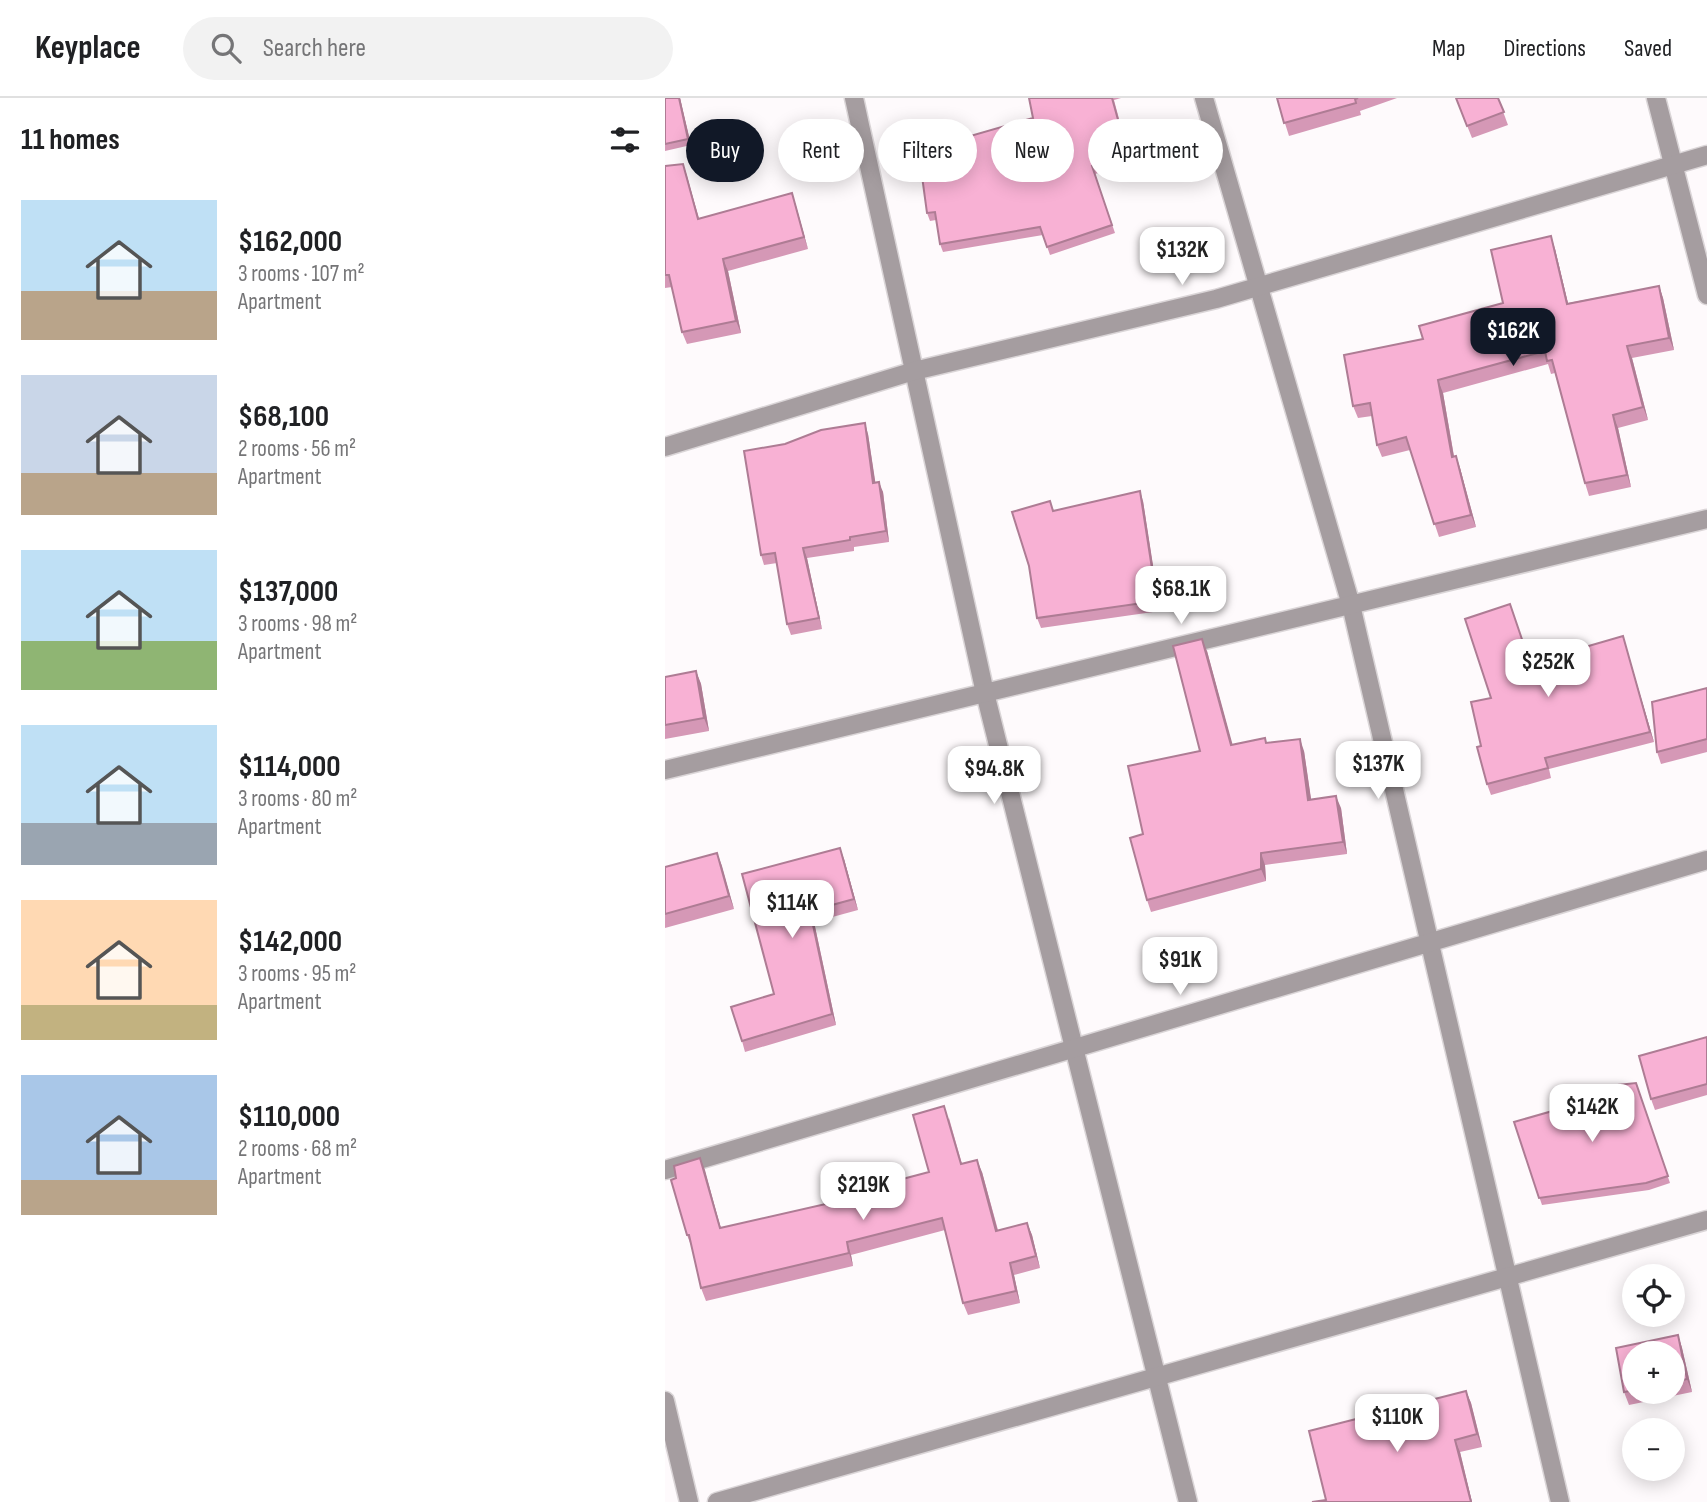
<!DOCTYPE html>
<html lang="en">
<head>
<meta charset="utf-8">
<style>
  :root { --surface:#fff; --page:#f2f2f2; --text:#202124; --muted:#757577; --line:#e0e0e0; --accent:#111827 }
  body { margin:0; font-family:"Sofia Sans Condensed",sans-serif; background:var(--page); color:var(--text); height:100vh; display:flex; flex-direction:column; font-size:26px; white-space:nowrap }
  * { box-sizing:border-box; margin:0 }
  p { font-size:23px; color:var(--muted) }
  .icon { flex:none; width:38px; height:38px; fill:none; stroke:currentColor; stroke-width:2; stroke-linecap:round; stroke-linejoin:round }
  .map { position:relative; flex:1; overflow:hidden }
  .drawer { display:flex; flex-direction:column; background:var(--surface); width:665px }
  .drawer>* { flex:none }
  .hud { position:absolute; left:21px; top:21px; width:665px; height:63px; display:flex; gap:14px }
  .controls { position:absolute; left:957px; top:1166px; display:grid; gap:14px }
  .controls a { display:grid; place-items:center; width:63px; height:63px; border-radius:50%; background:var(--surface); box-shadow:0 4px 18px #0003; font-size:35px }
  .price { position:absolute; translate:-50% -60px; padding:0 16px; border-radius:14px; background:#fff; color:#222; font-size:23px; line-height:46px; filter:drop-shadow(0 2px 4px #0008) }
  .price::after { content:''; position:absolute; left:50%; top:42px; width:21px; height:16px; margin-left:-10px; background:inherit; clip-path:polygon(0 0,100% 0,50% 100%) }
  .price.current { background:var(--accent); color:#fff }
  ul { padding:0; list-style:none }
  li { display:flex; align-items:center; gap:21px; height:175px; padding:0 21px }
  li span { display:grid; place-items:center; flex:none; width:196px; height:140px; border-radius:0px; color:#555 }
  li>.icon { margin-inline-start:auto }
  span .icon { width:84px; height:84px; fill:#fffc; stroke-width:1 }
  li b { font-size:30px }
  h2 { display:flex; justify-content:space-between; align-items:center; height:84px; padding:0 21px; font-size:30px }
  .chip { padding:0 24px; border-radius:32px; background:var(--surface); box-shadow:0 4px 18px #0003; font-size:24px; line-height:63px }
  .chip.current { background:var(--accent); color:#fff }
  header { display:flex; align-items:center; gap:42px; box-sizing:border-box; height:98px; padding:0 35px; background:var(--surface); border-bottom:2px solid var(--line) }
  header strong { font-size:33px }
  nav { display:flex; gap:38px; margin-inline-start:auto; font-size:24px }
  .search { width:490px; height:63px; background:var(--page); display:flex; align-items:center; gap:18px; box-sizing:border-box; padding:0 24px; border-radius:38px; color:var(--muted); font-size:26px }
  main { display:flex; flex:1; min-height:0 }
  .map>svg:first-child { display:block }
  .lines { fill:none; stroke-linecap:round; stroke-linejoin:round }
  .minor-casing { stroke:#dad5d7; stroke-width:21 }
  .minor { stroke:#a59da0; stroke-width:18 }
  .wall { fill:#d598b6; fill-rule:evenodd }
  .shaded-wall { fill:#ae7c94 }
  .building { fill:#f8b1d4; stroke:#ae7c94; stroke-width:2 }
</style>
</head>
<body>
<header>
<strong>Keyplace</strong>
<div class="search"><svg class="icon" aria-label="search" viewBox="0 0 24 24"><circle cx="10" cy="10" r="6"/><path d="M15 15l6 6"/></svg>Search here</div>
<nav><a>Map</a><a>Directions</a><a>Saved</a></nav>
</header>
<main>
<section class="drawer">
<h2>11 homes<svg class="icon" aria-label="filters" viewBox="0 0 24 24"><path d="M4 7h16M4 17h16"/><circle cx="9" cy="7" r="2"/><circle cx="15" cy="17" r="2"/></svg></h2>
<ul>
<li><span style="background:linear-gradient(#bfe0f5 65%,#b9a48a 0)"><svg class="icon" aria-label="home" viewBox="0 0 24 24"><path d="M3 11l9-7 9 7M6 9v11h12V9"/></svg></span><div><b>$162,000</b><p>3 rooms · 107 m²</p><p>Apartment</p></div></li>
<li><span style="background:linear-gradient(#c9d6e8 70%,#b9a48a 0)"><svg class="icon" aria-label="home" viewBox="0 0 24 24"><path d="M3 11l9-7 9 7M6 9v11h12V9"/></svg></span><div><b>$68,100</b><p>2 rooms · 56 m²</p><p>Apartment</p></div></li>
<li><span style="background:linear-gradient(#bfe0f5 65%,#8fb573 0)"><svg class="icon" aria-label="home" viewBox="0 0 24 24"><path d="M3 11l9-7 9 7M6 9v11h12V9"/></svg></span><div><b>$137,000</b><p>3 rooms · 98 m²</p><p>Apartment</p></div></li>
<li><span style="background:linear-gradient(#bfe0f5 70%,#9aa5b1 0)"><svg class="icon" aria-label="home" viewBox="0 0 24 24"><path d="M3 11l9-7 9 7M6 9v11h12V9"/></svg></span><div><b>$114,000</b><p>3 rooms · 80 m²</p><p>Apartment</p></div></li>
<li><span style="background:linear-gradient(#ffd9b3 75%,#c2b280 0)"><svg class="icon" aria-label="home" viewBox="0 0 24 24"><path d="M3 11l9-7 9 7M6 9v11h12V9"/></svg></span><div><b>$142,000</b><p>3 rooms · 95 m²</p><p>Apartment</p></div></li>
<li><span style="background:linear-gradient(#a9c7e8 75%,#b9a48a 0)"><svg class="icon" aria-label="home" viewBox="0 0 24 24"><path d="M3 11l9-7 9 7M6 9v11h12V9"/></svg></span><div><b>$110,000</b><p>2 rooms · 68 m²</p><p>Apartment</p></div></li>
</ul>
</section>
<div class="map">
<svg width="1042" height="1404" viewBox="0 0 1042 1404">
  <rect width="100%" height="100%" fill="#fefafc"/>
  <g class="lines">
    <g class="minor-casing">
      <g id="minor">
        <polyline points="189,0 320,595 523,1404"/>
        <polyline points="539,0 686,507 895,1404"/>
        <polyline points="991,0 1042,197"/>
        <polyline points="0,349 249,273 551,201 1042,57"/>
        <polyline points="0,672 1042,421"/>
        <polyline points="0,1072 1042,762"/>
        <polyline points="0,1303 24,1404"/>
        <polyline points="52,1404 1042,1122"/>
      </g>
    </g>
    <use href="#minor" class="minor"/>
  </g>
  <g class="wall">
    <polygon points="0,0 15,0 26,47 0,53"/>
    <polygon points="364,0 456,0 449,2 466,66 430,76 450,135 385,157 378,137 278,154 275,146 271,122 265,123 262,115 368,20"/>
    <polygon points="612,0 732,0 695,13 696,17 624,38"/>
    <polygon points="791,0 833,0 843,27 807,40"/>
    <polygon points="18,66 34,120 131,108 143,151 63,173 76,235 22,246 17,234 7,189 0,190 0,68"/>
    <polygon points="890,151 903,205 994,188 998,200 1009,252 967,260 983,322 953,330 966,389 924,398 920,385 890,275 886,276 883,266 778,295 789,358 791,358 795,370 811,429 774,439 745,352 717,359 712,347 707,318 693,320 688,308 758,241 838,205"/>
    <polygon points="203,336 210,384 218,394 224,444 189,449 189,453 142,460 157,531 126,537 122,526 112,465 99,467 96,457 120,346"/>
    <polygon points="478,403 495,513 376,530 372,520 389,413"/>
    <polygon points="961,549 989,644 884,671 886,680 826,697 822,686 826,600 865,565"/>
    <polygon points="542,553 567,647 602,645 639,653 646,702 676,710 682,756 600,767 601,783 486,814 482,802 535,653"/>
    <polygon points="31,573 36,586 44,633 0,641 0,579"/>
    <polygon points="1042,590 1042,654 996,666 992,654"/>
    <polygon points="52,755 69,811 0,830 0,769"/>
    <polygon points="179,761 193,812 149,824 171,927 80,954 77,943 109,896 77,776"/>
    <polygon points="1042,939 1042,997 990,1012 986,1001"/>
    <polygon points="971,985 1005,1085 984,1092 877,1107 849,1024 926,1002"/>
    <polygon points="284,1020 297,1066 317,1074 333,1132 362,1125 367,1137 375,1170 349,1177 355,1205 303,1217 298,1205 280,1132 186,1157 188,1168 41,1203 36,1190 27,1150 22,1137 11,1080 35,1060 56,1130 174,1103 264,1074"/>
    <path d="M 1013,1237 L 1017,1250 L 1027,1294 L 964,1307 L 959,1294 L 951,1250 ZM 970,1255 L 1008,1255 L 1008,1293 L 970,1293 Z"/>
    <polygon points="801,1293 806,1305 817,1349 795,1354 807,1404 647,1404 661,1402"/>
  </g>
  <g class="shaded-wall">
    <polygon points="14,0 15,0 26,47 23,41"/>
    <polygon points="18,66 22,78 37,133 33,121"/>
    <polygon points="127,95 131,108 143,151 139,139"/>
    <polygon points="886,138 890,151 906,218 902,206"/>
    <polygon points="58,161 63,173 76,235 71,223"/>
    <polygon points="994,188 998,200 1009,252 1004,240"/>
    <polygon points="962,248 967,260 983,322 978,309"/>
    <polygon points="773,282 778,295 791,371 787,359"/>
    <polygon points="948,317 953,330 966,389 962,377"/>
    <polygon points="200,325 203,336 212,395 208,385"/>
    <polygon points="791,358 795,370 811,429 806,417"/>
    <polygon points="214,384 218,394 224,444 221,433"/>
    <polygon points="475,393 478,403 495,513 492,503"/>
    <polygon points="138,450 142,460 157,531 154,520"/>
    <polygon points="958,538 961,549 989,644 985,634"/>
    <polygon points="537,541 542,553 571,659 566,647"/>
    <polygon points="31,573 36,586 44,633 39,620"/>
    <polygon points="635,641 639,653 648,714 643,702"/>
    <polygon points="671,698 676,710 682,756 678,744"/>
    <polygon points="175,750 179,761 193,812 189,801"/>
    <polygon points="52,755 57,768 69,811 64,798"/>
    <polygon points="596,755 600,767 601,783 596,771"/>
    <polygon points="145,813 149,824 171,927 167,916"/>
    <polygon points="35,1060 40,1072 59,1143 55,1130"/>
    <polygon points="312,1062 317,1074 336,1145 331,1133"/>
    <polygon points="362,1125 367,1137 375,1170 371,1158"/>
    <polygon points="182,1144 186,1157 188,1168 184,1155"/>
    <polygon points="345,1165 349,1177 355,1205 351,1193"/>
    <polygon points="1013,1237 1017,1250 1027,1294 1022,1281"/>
    <polygon points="801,1293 806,1305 817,1349 812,1336"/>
    <polygon points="790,1342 795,1354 807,1404 806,1404"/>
  </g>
  <g class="building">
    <polygon points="0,0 14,0 23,41 0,46"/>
    <polygon points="364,0 447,0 463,58 427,68 447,127 382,149 375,129 275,146 270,114 262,115 257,78 250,54 368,20"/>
    <polygon points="612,0 693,0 690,1 691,5 619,25"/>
    <polygon points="791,0 833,0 839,14 802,28"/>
    <polygon points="18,66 33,121 127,95 139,139 58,161 71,223 17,234 4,177 0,177 0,68"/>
    <polygon points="886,138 902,206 994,188 1004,240 962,248 978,309 948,317 962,377 920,385 887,262 882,263 880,253 773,282 787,359 791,358 806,417 769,426 741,339 712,347 705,305 688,308 679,257 758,241 754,228 838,205 826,152"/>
    <polygon points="200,325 208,385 214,384 221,433 185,439 185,442 138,450 154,520 122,526 110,455 96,457 79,353 120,346 156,332"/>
    <polygon points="475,393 492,503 372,520 364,468 347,414 385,403 388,413"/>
    <polygon points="845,506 865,565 958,538 985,634 880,660 883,670 822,686 812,649 816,648 806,604 826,600 800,521"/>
    <polygon points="537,541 566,647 600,640 601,645 635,641 643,702 671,698 678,744 596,755 596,771 482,802 465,740 478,736 463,668 535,653 508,548"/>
    <polygon points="31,573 39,620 0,627 0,579"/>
    <polygon points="1042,590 1042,641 992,654 987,604"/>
    <polygon points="175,750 189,801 145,813 167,916 77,943 66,909 109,896 77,776"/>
    <polygon points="52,755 64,798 0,816 0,769"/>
    <polygon points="1042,939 1042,986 986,1001 974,958"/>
    <polygon points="971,985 1003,1078 981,1085 874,1100 849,1024 926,1002 924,990"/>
    <polygon points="279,1008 296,1066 312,1062 331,1133 362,1125 371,1158 345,1165 351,1193 298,1205 277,1120 182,1144 184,1155 36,1190 24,1137 22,1137 6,1082 11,1080 9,1068 35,1060 55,1130 174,1103 173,1098 264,1074 248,1017"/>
    <polygon points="1013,1237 1022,1281 1008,1284 1008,1255 970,1255 970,1292 959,1294 951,1250"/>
    <polygon points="801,1293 812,1336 790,1342 806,1404 647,1404 661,1402 644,1333"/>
  </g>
</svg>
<div class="controls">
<a><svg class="icon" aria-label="locate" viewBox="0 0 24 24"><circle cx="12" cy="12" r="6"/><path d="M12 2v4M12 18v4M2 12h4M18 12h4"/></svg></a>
<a>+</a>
<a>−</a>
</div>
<b class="price" style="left:517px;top:189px">$132K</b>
<b class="price current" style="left:848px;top:270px">$162K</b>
<b class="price" style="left:516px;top:528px">$68.1K</b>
<b class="price" style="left:883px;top:601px">$252K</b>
<b class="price" style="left:713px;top:703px">$137K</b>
<b class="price" style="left:329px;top:708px">$94.8K</b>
<b class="price" style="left:127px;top:842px">$114K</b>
<b class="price" style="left:515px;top:899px">$91K</b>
<b class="price" style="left:927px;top:1046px">$142K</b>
<b class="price" style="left:198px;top:1124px">$219K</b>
<b class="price" style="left:732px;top:1356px">$110K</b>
<div class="hud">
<a class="chip current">Buy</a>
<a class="chip">Rent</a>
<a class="chip">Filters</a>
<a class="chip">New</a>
<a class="chip">Apartment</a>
</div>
</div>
</main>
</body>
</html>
